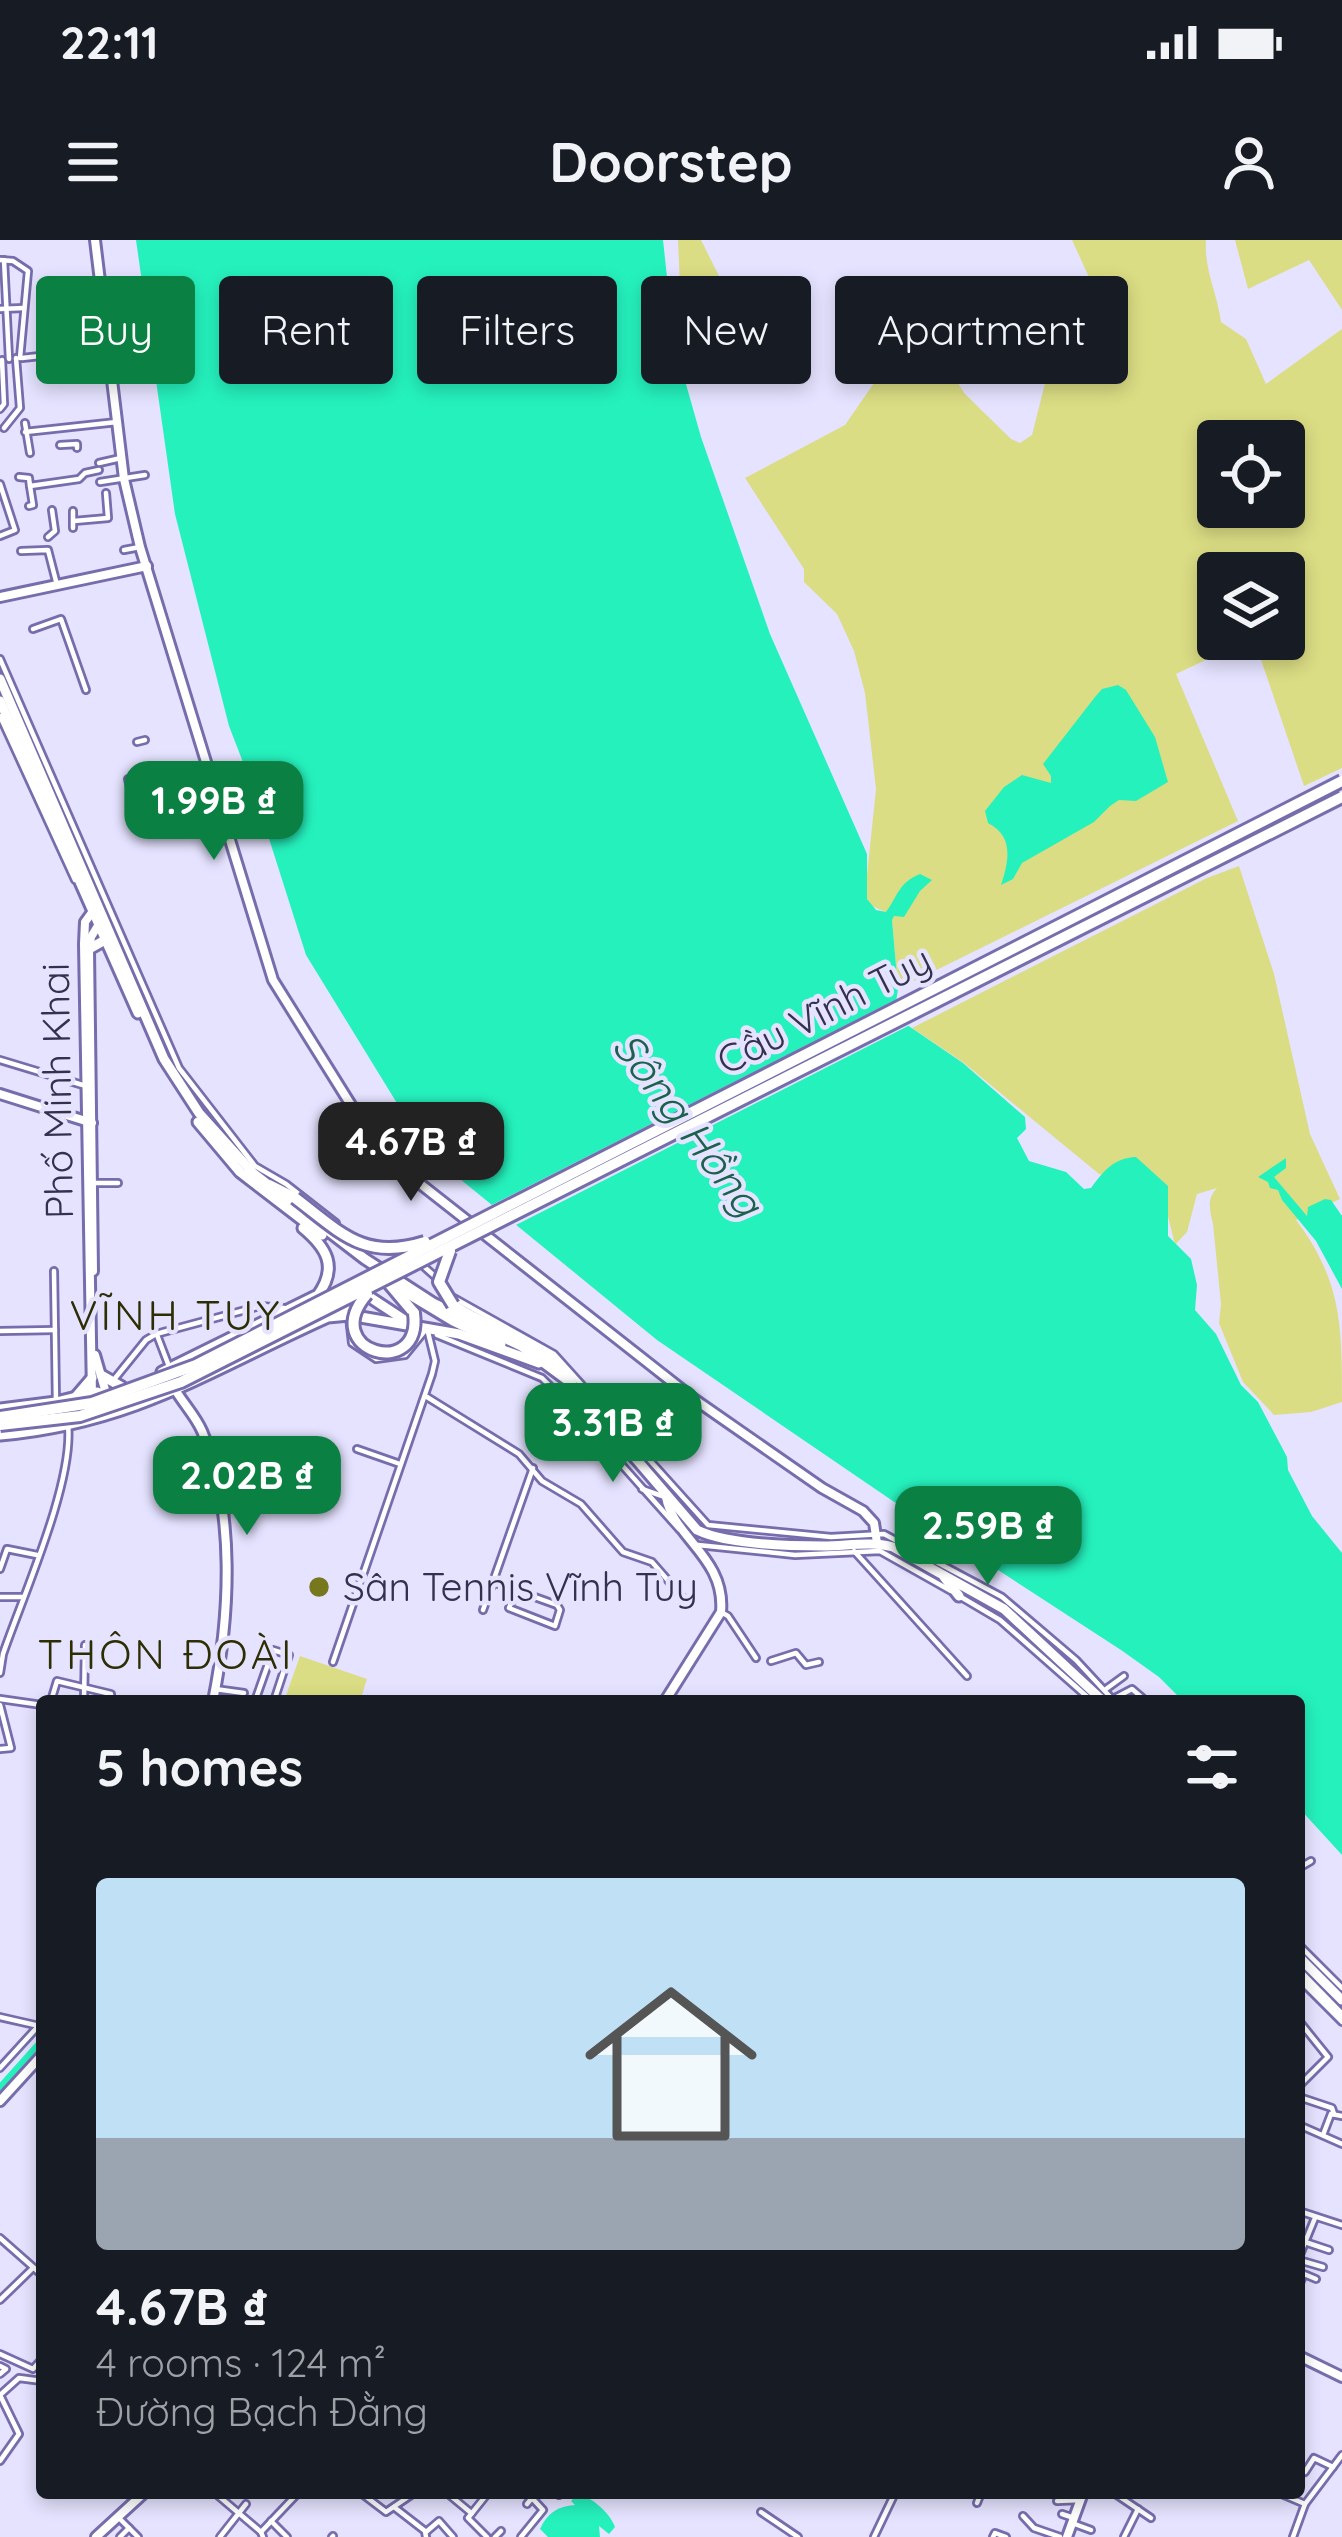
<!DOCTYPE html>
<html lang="en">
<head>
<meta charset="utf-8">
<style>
  :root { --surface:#171b24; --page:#242831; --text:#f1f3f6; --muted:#9ea1a6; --line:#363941; --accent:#0b8043 }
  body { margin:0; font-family:Quicksand,sans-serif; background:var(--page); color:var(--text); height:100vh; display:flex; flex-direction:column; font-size:45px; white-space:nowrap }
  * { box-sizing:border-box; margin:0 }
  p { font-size:39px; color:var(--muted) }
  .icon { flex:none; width:66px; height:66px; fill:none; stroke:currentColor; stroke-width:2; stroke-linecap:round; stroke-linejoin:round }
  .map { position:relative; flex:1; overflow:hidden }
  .panel { position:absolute; left:36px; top:1455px; width:1269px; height:804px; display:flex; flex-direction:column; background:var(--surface); border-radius:12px; box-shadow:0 6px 18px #0003 }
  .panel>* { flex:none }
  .top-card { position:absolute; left:36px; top:36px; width:1272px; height:108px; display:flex; gap:24px }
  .fabs { position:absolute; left:1197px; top:180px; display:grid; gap:24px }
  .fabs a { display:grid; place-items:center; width:108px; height:108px; border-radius:12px; background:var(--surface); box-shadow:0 6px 18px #0003; font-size:60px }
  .price { position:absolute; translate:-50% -102px; padding:0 27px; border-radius:24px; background:var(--accent); color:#fff; font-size:39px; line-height:78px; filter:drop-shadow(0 3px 6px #0008) }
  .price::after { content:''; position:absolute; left:50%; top:72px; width:36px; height:27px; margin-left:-18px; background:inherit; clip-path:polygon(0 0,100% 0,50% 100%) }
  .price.selected { background:#222; color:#fff }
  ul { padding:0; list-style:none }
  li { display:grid; align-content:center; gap:24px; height:636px; padding:0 60px }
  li+li { border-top:3px solid var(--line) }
  li span { display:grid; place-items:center; height:372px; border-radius:12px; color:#555 }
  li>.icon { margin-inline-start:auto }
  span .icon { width:216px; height:216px; fill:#fffc; stroke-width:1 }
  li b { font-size:51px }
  h2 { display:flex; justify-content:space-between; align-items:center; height:144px; padding:0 60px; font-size:51px }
  .chip { padding:0 42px; border-radius:12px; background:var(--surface); box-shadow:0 6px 18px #0003; font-size:42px; line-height:108px }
  .chip.selected { background:var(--accent); color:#fff }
  .status { display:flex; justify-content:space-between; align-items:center; height:84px; padding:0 60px; background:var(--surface); direction:ltr }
  .status svg { height:33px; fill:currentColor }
  header { display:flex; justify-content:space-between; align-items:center; height:156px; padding:0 60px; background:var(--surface); font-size:54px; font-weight:700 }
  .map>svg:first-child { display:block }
  .green { fill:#dbdd84; fill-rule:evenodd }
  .water { fill:#25f1bd }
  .pier { fill:#e5e3ff }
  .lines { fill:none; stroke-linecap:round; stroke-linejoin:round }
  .canal { stroke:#25f1bd; stroke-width:6 }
  .street-casing { stroke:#766dad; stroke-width:10 }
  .secondary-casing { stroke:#766dad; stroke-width:14 }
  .primary-casing { stroke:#766dad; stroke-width:15 }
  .highway-casing { stroke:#766dad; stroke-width:16 }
  .street { stroke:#fff; stroke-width:4.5 }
  .secondary { stroke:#fff; stroke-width:8 }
  .primary { stroke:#fff; stroke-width:9 }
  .highway { stroke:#fff; stroke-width:10 }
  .highway-bridge-casing { stroke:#766dad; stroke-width:16; stroke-linecap:butt }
  .highway-bridge { stroke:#fff; stroke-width:10 }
  .poi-dot { fill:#77771e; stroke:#e5e3ff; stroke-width:4.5 }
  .labels { text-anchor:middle; stroke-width:9; stroke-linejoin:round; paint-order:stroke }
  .street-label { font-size:39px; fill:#34314c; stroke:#e5e3ff }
  .poi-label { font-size:39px; fill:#34314c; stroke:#e5e3ff; text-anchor:start }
  .water-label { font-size:42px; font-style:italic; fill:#1b624d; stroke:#e5e3ff }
  .neighbourhood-label { font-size:42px; letter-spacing:3px; fill:#2e2e03; stroke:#e5e3ff }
</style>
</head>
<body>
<div class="status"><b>22:11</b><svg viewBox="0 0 49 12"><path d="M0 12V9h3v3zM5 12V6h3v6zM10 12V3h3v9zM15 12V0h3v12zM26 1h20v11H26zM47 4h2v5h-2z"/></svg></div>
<header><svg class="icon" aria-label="menu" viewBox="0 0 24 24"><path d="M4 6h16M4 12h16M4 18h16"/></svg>Doorstep<svg class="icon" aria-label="person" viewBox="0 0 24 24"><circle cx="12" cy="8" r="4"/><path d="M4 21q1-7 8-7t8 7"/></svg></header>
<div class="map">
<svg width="1342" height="2297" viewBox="0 0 1342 2297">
  <rect width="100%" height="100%" fill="#e5e3ff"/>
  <g class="green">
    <polygon points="678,0 701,0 728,54 689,73 674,56 680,46"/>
    <path d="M 1072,0 L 1206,0 C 1204,30 1217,52 1221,82 L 1246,99 L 1266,144 L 1342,89 L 1342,528 L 1304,546 L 1254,399 L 1284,399 L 1284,333 L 1218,333 L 1218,399 L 1250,399 L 1176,434 L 1238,581 L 898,749 L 892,681 L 885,672 L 870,665 L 865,654 L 876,549 L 865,453 L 854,411 L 837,374 L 804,342 L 804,329 L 745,238 L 845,185 L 901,104 L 917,94 L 930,101 L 965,154 L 1011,199 L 1020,203 L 1032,195 L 1063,72 L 1093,46 ZM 1218,201 L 1284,201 L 1284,267 L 1218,267 Z"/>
    <polygon points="1235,0 1342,0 1342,70 1309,20 1248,49"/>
    <path d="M 1239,626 L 1274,734 L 1310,894 L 1340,959 L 1296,980 C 1342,1041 1342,1086 1342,1162 L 1311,1172 L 1274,1175 L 1243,1142 L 1219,1083 L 1221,1064 L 1213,984 C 1210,970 1206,959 1217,948 L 1197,954 L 1187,992 L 1175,1005 L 1167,972 L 1145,949 L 1099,934 L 964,823 L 912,788 L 1207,638 Z"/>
    <polygon points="300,1416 367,1439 360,1461 284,1461"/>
  </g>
  <g class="water">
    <path d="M 136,0 L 663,0 L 674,102 L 701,197 L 770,394 L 867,614 L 867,659 L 876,670 L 886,672 C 898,656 898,643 920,634 L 932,640 L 920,651 L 904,677 L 894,676 L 892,680 L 898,749 L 894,776 L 963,823 L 1025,877 L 1026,889 L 1017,898 L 1029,921 L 1066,932 L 1084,949 L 1091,948 C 1103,932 1113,918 1136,917 L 1168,946 L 1168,996 L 1191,1019 L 1197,1045 L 1195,1070 L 1216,1094 L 1241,1145 L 1258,1162 L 1287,1217 L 1288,1230 L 1312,1276 L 1342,1313 L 1342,1615 L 1299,1568 L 1299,1461 L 1183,1461 L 1159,1437 L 1121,1410 L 906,1270 L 657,1100 L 427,912 L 306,715 L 253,548 L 229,486 L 175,274 Z"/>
    <path d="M 1118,445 L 1126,450 L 1155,497 L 1168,542 L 1136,561 L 1119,560 L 1110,566 L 1094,582 L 1022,623 L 1013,639 L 1001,645 C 1009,621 1014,596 988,583 L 985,571 L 1004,547 L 1022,535 L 1051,543 L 1051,536 L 1043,524 L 1095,457 L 1102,449 Z"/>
    <polygon points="1286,918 1286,928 1274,937 1307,976 1308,967 1325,959 1331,960 1342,976 1342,1049 1316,1001 1282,960 1278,950 1270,948 1268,942 1258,937"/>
    <path d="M 578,2254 C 592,2257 610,2273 615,2287 L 609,2294 L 599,2286 L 600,2297 L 548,2297 L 540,2289 C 547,2273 558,2266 575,2265 L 571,2261 Z"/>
  </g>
  <polygon class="pier" points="903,756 901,773 914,783 510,988 486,968"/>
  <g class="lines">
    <polyline class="canal" points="0,1847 42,1800"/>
    <g class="street-casing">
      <g id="street">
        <polyline points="0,20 13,21 28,31 20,118"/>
        <polyline points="4,20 9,119"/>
        <polyline points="0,69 24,68"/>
        <polyline points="22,118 40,116"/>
        <polyline points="0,169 4,164 2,120"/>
        <polyline points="25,183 30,213"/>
        <polyline points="4,188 20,168 16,118"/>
        <polyline points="25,192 117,182"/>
        <polyline points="60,205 77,204 77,208"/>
        <polyline points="99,223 121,218"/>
        <polyline points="19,237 29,238 30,246 79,239 85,233 99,230"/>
        <polyline points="100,242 145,235"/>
        <polyline points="0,244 15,290 0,296"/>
        <polyline points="29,266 33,265 30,246"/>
        <polyline points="73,271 73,288"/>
        <polyline points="74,281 108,278 106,253"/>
        <polyline points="48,297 55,291 52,270"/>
        <polyline points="124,310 140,307"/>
        <polyline points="21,311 48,310 57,345"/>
        <polyline points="33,389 61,379 86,450"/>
        <polyline points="0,419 179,828 255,926 286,944 336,983"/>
        <polyline points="0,476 75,640"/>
        <polyline points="137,502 145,500"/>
        <polyline points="128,539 130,547"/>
        <polyline points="0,820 86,846"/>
        <polyline points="94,943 118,943"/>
        <polyline points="421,1024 439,1040"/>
        <polyline points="54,1031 56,1162"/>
        <polyline points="454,1058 554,1114 708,1285 831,1297 884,1294 1002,1357 1076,1420 1114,1461"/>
        <polyline points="349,1077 352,1103 376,1119 405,1115 427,1088"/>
        <polyline points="0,1091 55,1090"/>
        <polyline points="157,1095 170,1129"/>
        <polyline points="437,1095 542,1138 564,1160"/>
        <polyline points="112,1142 146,1100 156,1094 260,1066 284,1068"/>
        <polyline points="427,1157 519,1214 542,1241 581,1264 623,1312 652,1322 686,1361"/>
        <polyline points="571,1168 679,1289"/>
        <polyline points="357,1209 400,1224"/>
        <polyline points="642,1249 665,1257"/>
        <polyline points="698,1305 795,1315 880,1311 951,1351"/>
        <polyline points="854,1311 967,1436"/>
        <polyline points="0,1329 7,1309 37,1315"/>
        <polyline points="493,1342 557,1365 560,1370 555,1386 509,1368 516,1350"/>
        <polyline points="0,1357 23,1357"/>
        <polyline points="961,1357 1000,1380 1092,1461"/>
        <polyline points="483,1370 533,1228"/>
        <polyline points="721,1372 728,1376 756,1418"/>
        <polyline points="771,1421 796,1413 806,1425 819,1422"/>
        <polyline points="333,1422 432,1134 435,1121 427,1088"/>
        <path d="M 0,1433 L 3,1414 C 23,1356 74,1242 68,1185"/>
        <polyline points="215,1449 244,1453"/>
        <polyline points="1106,1449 1124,1436"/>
        <polyline points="0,1459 42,1465"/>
        <polyline points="1113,1459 1132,1449 1146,1461"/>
        <polyline points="51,1461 57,1441 111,1454 111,1461"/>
        <polyline points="84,1461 85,1405"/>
        <polyline points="255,1461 273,1410 289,1415 274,1461"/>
        <polyline points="0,1465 11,1508 0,1509"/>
        <polyline points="1299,1628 1311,1621"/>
        <polyline points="1299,1705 1342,1748"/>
        <polyline points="1299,1739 1342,1782"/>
        <polyline points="0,1777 35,1785"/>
        <polyline points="1299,1781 1328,1817 1299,1846"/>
        <polyline points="0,1828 42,1782"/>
        <polyline points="1299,1857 1332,1868 1334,1874"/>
        <polyline points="1299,1885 1342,1904"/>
        <polyline points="1323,1895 1331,1874 1342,1876"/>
        <polyline points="1299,1971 1342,1985"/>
        <polyline points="0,1998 42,2035"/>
        <polyline points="1305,2002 1329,2010"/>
        <polyline points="1299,2017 1315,1978"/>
        <polyline points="1299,2020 1323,2027"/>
        <polyline points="1299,2045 1304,2034 1316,2039"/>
        <polyline points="0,2060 33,2028"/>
        <polyline points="0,2114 33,2129 42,2119"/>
        <polyline points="0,2126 6,2129 0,2134"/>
        <polyline points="0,2221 19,2194 0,2155 19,2138 42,2141"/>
        <polyline points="1299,2229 1305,2232 1314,2218 1333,2227"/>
        <polyline points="215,2253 261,2292"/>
        <polyline points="361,2253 386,2272 414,2253"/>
        <polyline points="447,2253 470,2272"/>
        <polyline points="556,2253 559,2255"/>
        <polyline points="1114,2253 1151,2278"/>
        <polyline points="1279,2253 1305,2264"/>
        <polyline points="1057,2261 1081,2260"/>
        <polyline points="977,2263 981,2253"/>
        <polyline points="527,2264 536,2253"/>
        <polyline points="394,2267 425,2291 426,2297"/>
        <polyline points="761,2272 798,2297"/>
        <polyline points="472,2273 468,2278 487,2297"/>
        <polyline points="472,2273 488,2253"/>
        <polyline points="1062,2274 1074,2278"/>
        <polyline points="1023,2276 1034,2288 1060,2297"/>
        <polyline points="118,2277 138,2297"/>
        <polyline points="271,2281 287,2297"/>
        <polyline points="1072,2283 1091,2290"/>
        <polyline points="426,2292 439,2281 453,2297"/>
        <polyline points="120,2297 129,2288"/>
        <polyline points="220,2297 246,2264"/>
        <polyline points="263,2297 261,2292 298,2253"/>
        <polyline points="332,2297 333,2296"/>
        <polyline points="495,2297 501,2291"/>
        <polyline points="521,2297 543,2270 532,2258"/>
        <polyline points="874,2297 895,2253"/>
        <polyline points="993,2297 995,2293 1006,2297"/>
        <polyline points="1124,2297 1138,2269"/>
        <polyline points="1293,2297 1305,2264 1342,2215"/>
      </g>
    </g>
    <g class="secondary-casing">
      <g id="secondary">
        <polyline points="95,0 124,239 140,307 273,740 356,873 358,895 694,1159 822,1248 863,1271 874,1283 877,1303"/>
        <polyline points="0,357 147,326"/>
        <polyline points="0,854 92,883"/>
        <polyline points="93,1031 89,709 91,697 99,684"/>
        <polyline points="95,1115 106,1153"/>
        <path d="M 176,1151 C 184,1164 196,1177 202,1191 C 236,1272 230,1376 213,1461"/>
        <polyline points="92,1155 84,704 85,682 93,671"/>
        <path d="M 665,1461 L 721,1372 C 726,1318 673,1297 666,1257"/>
        <polyline points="1299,1732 1342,1776"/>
        <polyline points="0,1861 42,1815"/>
        <polyline points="1299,2116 1342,2137"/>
        <polyline points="96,2297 144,2253"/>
        <polyline points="1067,2297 1083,2253"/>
      </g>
    </g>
    <g class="primary-casing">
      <g id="primary">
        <path d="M 0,439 L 164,819 L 199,873 L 253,933 L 365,1019 L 433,1063 L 521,1106 L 571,1143 L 697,1290 C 728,1305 789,1306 824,1306 C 847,1306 870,1301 893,1307 L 1004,1369 L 1103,1461"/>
        <polyline points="0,461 138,773"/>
        <polyline points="89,709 105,700"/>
        <polyline points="198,882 240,932 322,995"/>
        <polyline points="395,1046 453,1081 501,1104"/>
        <polyline points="365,1054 406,1081"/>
        <polyline points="332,1074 356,1061 360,1052"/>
        <path d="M 162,1132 L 318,1055 C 338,1027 327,1008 303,988"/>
        <polyline points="101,1135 122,1147"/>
        <polyline points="74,1159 92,1138"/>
        <polyline points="563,1159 589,1174 594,1173"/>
        <polyline points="0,1169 56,1162 97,1152 111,1157"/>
        <path d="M 0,1195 C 134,1183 210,1130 328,1077 L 349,1075 L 459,1094 L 539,1123"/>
        <polyline points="944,1337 959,1356"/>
        <polyline points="1299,1717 1342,1760"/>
      </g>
    </g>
    <g class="highway-casing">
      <g id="highway">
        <polyline points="269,945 295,958"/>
        <polyline points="387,1041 414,1073"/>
        <path d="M 453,1065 C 493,1093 544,1099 571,1143"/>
      </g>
    </g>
    <use href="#street" class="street"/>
    <use href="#secondary" class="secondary"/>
    <use href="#primary" class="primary"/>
    <use href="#highway" class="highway"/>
    <g class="highway-bridge-casing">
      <g id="highway-bridge">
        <path d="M 295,958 C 341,993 364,1021 425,1002"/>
        <polyline points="450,1011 439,1042 453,1065"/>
        <path d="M 367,1054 C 317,1112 423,1141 414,1073"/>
        <polyline points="0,1177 92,1163 196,1125 1342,541"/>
        <polyline points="0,1185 80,1176 181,1142 1342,557"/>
      </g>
    </g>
    <use href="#highway-bridge" class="highway-bridge"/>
  </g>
  <circle class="poi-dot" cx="319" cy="1347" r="12"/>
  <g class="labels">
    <g class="street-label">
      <text transform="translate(824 770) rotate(-27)" y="14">Cầu Vĩnh Tuy</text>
      <text transform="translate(57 851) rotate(-91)" y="14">Phố Minh Khai</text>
    </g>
    <g class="poi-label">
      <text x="343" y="1361">Sân Tennis Vĩnh Tuy</text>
    </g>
    <g class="water-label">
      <text transform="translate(688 884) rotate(53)" y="15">Sông Hồng</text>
    </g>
    <g class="neighbourhood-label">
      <text x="176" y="1090">VĨNH TUY</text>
      <text x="166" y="1429">THÔN ĐOÀI</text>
    </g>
  </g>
</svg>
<div class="fabs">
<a><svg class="icon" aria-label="locate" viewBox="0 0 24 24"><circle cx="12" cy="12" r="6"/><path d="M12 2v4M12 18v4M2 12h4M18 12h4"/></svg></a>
<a><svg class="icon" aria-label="layers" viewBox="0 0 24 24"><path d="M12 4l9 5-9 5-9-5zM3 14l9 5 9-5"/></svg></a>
</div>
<b class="price" style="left:214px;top:623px">1.99B ₫</b>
<b class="price selected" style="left:411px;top:964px">4.67B ₫</b>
<b class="price" style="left:613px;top:1245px">3.31B ₫</b>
<b class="price" style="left:247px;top:1298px">2.02B ₫</b>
<b class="price" style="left:988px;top:1348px">2.59B ₫</b>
<div class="top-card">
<a class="chip selected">Buy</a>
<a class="chip">Rent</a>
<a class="chip">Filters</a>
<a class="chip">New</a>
<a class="chip">Apartment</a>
</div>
<section class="panel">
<h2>5 homes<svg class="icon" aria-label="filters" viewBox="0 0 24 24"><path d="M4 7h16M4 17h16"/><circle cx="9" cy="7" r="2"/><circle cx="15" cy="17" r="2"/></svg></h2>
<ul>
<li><span style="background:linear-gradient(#bfe0f5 70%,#9aa5b1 0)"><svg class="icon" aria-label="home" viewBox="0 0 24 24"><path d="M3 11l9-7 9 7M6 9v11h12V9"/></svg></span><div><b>4.67B ₫</b><p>4 rooms · 124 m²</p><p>Đường Bạch Đằng</p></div></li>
</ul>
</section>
</div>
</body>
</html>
